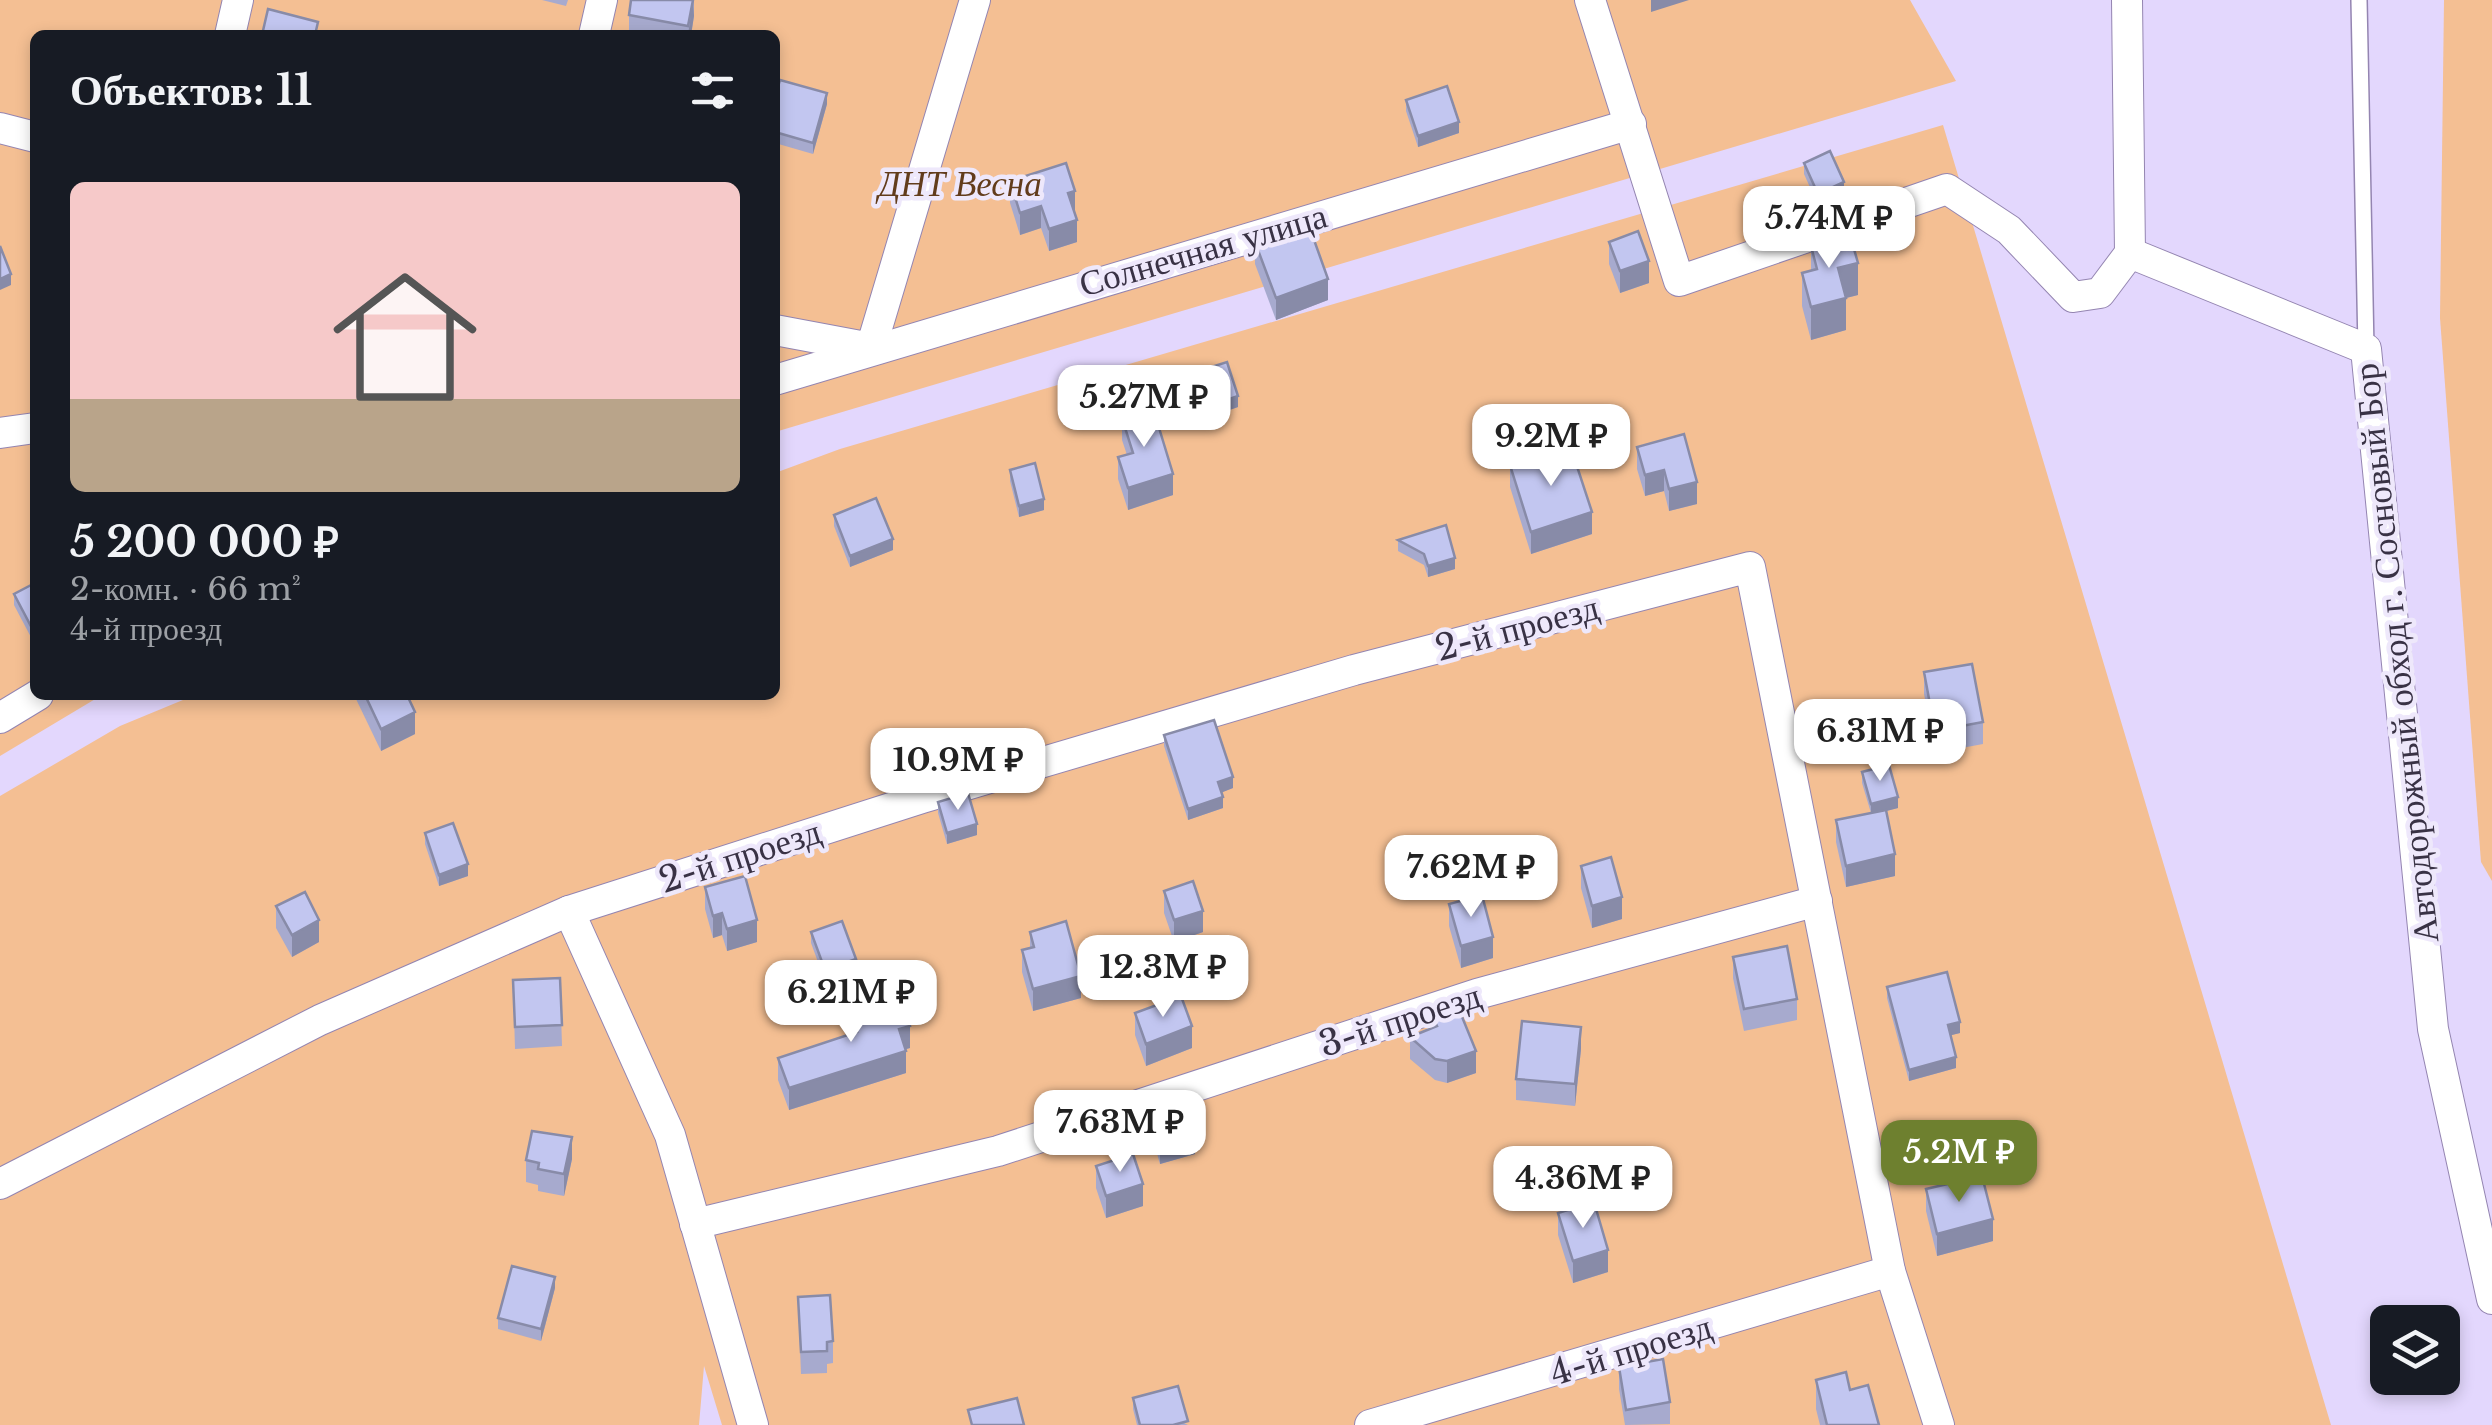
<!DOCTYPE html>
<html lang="ru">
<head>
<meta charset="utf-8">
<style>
  :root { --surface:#171b24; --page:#242831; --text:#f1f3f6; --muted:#9ea1a6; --accent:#6e802f }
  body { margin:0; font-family:"Libre Baskerville",serif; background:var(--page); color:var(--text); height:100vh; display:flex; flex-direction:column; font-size:38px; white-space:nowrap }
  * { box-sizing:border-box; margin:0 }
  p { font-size:32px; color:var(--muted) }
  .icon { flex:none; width:55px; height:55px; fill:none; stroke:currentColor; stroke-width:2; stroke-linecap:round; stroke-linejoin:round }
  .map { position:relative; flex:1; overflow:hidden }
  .sheet { position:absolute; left:30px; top:30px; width:750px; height:670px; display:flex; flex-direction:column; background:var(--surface); border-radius:15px; box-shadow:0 5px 15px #0003 }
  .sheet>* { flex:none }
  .controls { position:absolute; left:2370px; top:1305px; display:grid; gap:20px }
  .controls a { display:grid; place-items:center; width:90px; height:90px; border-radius:15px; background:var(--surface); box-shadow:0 5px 15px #0003; font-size:50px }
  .price { position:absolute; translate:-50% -85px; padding:0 22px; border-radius:20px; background:#fff; color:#222; font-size:32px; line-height:65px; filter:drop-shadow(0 2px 5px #0008) }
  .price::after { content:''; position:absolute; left:50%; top:60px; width:30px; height:22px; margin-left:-15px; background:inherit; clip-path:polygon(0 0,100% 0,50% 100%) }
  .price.selected { background:var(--accent); color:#fff }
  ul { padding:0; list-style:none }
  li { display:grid; align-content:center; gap:20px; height:530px; padding:0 40px }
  li span { display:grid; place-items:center; height:310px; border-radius:15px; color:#555 }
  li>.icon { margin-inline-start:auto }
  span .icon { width:180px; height:180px; fill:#fffc; stroke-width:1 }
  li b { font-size:42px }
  h2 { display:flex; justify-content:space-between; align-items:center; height:120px; padding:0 40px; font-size:42px }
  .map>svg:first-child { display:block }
  .green { fill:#f4bf93 }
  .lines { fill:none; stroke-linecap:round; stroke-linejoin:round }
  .lane-casing { stroke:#9485b1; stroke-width:18 }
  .street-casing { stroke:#9485b1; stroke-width:32 }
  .lane { stroke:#fff; stroke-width:15 }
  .street { stroke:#fff; stroke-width:30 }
  .wall { fill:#a7aace }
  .shaded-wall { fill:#888ba8 }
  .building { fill:#c2c6f0; stroke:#888ba8; stroke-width:2.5 }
  .labels { text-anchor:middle; stroke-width:9; stroke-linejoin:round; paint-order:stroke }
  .park-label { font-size:35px; font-style:italic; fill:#623c1b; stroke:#eee8fb }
  .street-label { font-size:35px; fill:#393245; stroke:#eee8fb }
</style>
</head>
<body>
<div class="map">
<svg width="2492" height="1425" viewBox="0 0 2492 1425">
  <rect width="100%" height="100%" fill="#e3d7fd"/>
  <g class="green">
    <polygon points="0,0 1910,0 1956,81 775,432 775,35 35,35 35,695 102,695 0,756"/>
    <polygon points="2444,0 2492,0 2492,881 2481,862 2440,318"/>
    <polygon points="1943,125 2331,1425 722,1425 704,1366 699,1425 0,1425 0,796 120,726 195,695 775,695 775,473 840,449"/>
  </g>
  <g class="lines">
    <g class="lane-casing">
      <polyline id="lane" points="2359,0 2366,349"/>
    </g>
    <g class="street-casing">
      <g id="street">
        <polyline points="1590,0 1679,281 1947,189 2009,230 2073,297 2100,293 2130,253"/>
        <polyline points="2127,0 2130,253"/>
        <polyline points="230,35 238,0"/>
        <polyline points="594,35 602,0"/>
        <polyline points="0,128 35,137"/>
        <polyline points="2130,253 2366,349 2433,1029 2492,1299"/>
        <polyline points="775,330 871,348 975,0"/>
        <polyline points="775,380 1631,124"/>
        <polyline points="0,433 35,428"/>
        <polyline points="0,718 38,695"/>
        <polyline points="569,911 670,1135 753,1425"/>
        <polyline points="0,1184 320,1020 569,911 922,798 1354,670 1750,567 1890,1271 1939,1425"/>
        <polyline points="695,1224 998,1151 1477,994 1817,901"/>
        <polyline points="1370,1425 1890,1271"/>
      </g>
    </g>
    <use href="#lane" class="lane"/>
    <use href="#street" class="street"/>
  </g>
  <g class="wall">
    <polygon points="542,0 568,0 566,6"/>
    <polygon points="694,0 694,16 691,35 629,35 629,15"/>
    <polygon points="775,97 827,104 813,154 775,143"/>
    <polygon points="1406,100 1459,133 1418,147 1406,111"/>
    <polygon points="1804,163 1844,193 1818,205 1804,174"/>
    <polygon points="1010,181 1075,213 1077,242 1049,251 1041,228 1020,235 1010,203"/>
    <polygon points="1255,242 1328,300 1276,320 1255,264"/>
    <polygon points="1609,242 1649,283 1620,293 1609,264"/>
    <polygon points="1811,246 1858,295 1846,298 1846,330 1811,340 1802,306 1802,273 1811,271"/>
    <polygon points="1192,373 1238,407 1204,419 1192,384"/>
    <polygon points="1122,418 1173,495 1128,510 1118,479 1118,457 1127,455 1122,440"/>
    <polygon points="1684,434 1697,504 1669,511 1664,491 1645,496 1637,469 1637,447"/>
    <polygon points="1510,465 1592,534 1531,554 1510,487"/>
    <polygon points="1010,470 1044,510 1019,517 1010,481"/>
    <polygon points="834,515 893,550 850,567 834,526"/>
    <polygon points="1398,540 1455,569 1428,577 1424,565 1398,551"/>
    <polygon points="35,583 35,643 34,643 14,605 14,594"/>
    <polygon points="1924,672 1983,722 1983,744 1935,753 1924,694"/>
    <polygon points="356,695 407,695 415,734 381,751 356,699"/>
    <polygon points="1164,735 1233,788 1222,792 1223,808 1188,820 1164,746"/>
    <polygon points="1862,772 1898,808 1886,811 1895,876 1846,887 1836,842 1836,820 1871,813 1862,783"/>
    <polygon points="938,802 977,835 947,844 938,813"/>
    <polygon points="425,833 468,876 439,886 425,844"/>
    <polygon points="1581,866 1622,919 1592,928 1581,888"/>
    <polygon points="705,887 757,942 727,951 722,935 713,938 705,909"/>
    <polygon points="1164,891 1203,932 1174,942 1164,913"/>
    <polygon points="1449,904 1493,958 1461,968 1449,926"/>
    <polygon points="276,906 319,942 292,957 276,928"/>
    <polygon points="811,932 856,970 825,981 811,943"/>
    <polygon points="1030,932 1081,998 1033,1011 1022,972 1022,950 1030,948"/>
    <polygon points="1733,957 1797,999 1797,1020 1744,1031 1733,978"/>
    <polygon points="560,978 562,1046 515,1049 513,980"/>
    <polygon points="1887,987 1960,1033 1951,1035 1956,1068 1909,1081 1887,998"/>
    <polygon points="850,1012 910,1048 906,1049 906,1073 789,1110 778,1080 778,1058 850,1034"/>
    <polygon points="1135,1013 1192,1048 1146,1066 1135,1035"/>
    <polygon points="1432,1015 1476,1073 1447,1083 1435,1080 1410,1059 1410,1037 1432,1028"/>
    <polygon points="1581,1049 1575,1106 1516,1100 1516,1079"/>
    <polygon points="1149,1103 1195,1154 1160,1164 1149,1125"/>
    <polygon points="572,1159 564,1196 538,1191 538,1185 526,1182 526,1160"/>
    <polygon points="1096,1166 1143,1206 1106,1218 1096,1188"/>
    <polygon points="1926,1189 1993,1241 1937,1256 1926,1211"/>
    <polygon points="1558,1213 1608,1272 1573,1283 1558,1235"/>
    <polygon points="555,1288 541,1341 498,1329 498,1318"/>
    <polygon points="798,1297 833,1341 833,1363 827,1364 827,1373 801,1374"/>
    <polygon points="1619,1367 1670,1402 1670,1424 1625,1425 1619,1389"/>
    <polygon points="1816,1380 1850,1390 1879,1425 1820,1425 1816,1409"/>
    <polygon points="1133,1398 1188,1425 1137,1425 1133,1409"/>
  </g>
  <g class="shaded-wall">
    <polygon points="693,0 694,16 691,35 688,35"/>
    <polygon points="1651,0 1689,0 1651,12"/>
    <polygon points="827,93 827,104 813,154 813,143"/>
    <polygon points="1459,122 1459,133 1418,147 1418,136"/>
    <polygon points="1844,182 1844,193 1818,205 1818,194"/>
    <polygon points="1075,191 1075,213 1068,193"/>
    <polygon points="1041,206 1041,228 1020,235 1020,213"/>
    <polygon points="1077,220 1077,242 1049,251 1049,229"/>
    <polygon points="1649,261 1649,283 1620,293 1620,271"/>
    <polygon points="1858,263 1858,295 1846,298 1846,330 1811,340 1811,307 1838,268"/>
    <polygon points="11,274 11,285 0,290 0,279"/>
    <polygon points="1328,279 1328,300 1276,320 1276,298"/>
    <polygon points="1238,396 1238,407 1204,419 1204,408"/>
    <polygon points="1664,470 1664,491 1645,496 1645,475"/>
    <polygon points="1173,474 1173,495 1128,510 1128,488"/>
    <polygon points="1697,482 1697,504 1669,511 1669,489"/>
    <polygon points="1044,499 1044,510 1019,517 1019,506"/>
    <polygon points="1592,512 1592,534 1531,554 1531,532"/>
    <polygon points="893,539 893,550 850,567 850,556"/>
    <polygon points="1455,558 1455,569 1428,577 1428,566"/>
    <polygon points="415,712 415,734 381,751 381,729"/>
    <polygon points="1233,777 1233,788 1218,794 1218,782"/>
    <polygon points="1223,797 1223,808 1188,820 1188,809"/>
    <polygon points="1898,797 1898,808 1871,815 1871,804"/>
    <polygon points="977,824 977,835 947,844 947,833"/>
    <polygon points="1895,854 1895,876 1846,887 1846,866"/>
    <polygon points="468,864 468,876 439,886 439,875"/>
    <polygon points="1622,897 1622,919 1592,928 1592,906"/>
    <polygon points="1203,911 1203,932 1174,942 1174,920"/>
    <polygon points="722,913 722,935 713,938 713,916"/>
    <polygon points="319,920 319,942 292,957 292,935"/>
    <polygon points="757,920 757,942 727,951 727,929"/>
    <polygon points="1493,937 1493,958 1461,968 1461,946"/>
    <polygon points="856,959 856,970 825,981 825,970"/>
    <polygon points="1081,976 1081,998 1033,1011 1033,989"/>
    <polygon points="1960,1022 1960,1033 1948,1036 1948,1025"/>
    <polygon points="910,1026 910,1048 899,1051 899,1029"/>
    <polygon points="1192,1026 1192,1048 1146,1066 1146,1044"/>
    <polygon points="1581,1027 1581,1049 1575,1106 1575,1084"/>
    <polygon points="906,1051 906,1073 789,1110 789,1088"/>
    <polygon points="1476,1051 1476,1073 1447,1083 1447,1061"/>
    <polygon points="1956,1057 1956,1068 1909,1081 1909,1070"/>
    <polygon points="1195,1132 1195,1154 1160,1164 1160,1142"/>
    <polygon points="572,1137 572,1159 564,1196 564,1174"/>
    <polygon points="1143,1184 1143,1206 1106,1218 1106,1196"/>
    <polygon points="1993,1219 1993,1241 1937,1256 1937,1234"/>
    <polygon points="1608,1250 1608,1272 1573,1283 1573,1261"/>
    <polygon points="555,1277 555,1288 541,1341 541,1329"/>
  </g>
  <g class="building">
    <polygon points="631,0 693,0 688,26 629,15"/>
    <polygon points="268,9 318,22 315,35 262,35"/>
    <polygon points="780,80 827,93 813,143 775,132 775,97"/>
    <polygon points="1447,86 1459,122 1418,136 1406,100"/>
    <polygon points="1830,151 1844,182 1818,194 1804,163"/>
    <polygon points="1066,163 1075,191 1068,193 1077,220 1049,229 1041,206 1020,213 1010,181"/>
    <polygon points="1308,223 1328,279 1276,298 1255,242"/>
    <polygon points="1638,231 1649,261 1620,271 1609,242"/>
    <polygon points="1850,235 1858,263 1838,268 1846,298 1811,307 1802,273 1817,269 1811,246"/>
    <polygon points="0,246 11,274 0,279"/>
    <polygon points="1227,362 1238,396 1204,408 1192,373"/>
    <polygon points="1153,408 1173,474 1128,488 1118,457 1133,453 1122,418"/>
    <polygon points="1684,434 1697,482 1669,489 1664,470 1645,475 1637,447"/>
    <polygon points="1570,445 1592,512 1531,532 1510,465"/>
    <polygon points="1035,463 1044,499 1019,506 1010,470"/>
    <polygon points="876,498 893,539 850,556 834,515"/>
    <polygon points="1446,525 1455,558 1428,566 1424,554 1398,540"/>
    <polygon points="35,583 35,632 34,632 14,594"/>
    <polygon points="1972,664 1983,722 1935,731 1924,672"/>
    <polygon points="365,695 407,695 415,712 381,729"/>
    <polygon points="1214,720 1233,777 1218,782 1223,797 1188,809 1164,735"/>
    <polygon points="1889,765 1898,797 1871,804 1862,772"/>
    <polygon points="968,793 977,824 947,833 938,802"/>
    <polygon points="1886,810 1895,854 1846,866 1836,820"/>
    <polygon points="453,823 468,864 439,875 425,833"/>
    <polygon points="1611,857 1622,897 1592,906 1581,866"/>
    <polygon points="745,876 757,920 727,929 722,913 713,916 705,887"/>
    <polygon points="1193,881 1203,911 1174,920 1164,891"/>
    <polygon points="305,892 319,920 292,935 276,906"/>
    <polygon points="1482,895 1493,937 1461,946 1449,904"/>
    <polygon points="842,921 856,959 825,970 811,932"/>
    <polygon points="1066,921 1081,976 1033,989 1022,950 1034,947 1030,932"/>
    <polygon points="1787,946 1797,999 1744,1009 1733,957"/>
    <polygon points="1947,972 1960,1022 1948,1025 1956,1057 1909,1070 1887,987"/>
    <polygon points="560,978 562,1025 515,1027 513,980"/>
    <polygon points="900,996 910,1026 899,1029 906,1051 789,1088 778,1058 857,1032 850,1012"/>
    <polygon points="1181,996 1192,1026 1146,1044 1135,1013"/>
    <polygon points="1458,1007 1476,1051 1447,1061 1435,1059 1410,1037 1437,1026 1432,1015"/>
    <polygon points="1522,1021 1581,1027 1575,1084 1516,1079"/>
    <polygon points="1183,1093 1195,1132 1160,1142 1149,1103"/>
    <polygon points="532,1131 572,1137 564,1174 538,1169 539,1163 526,1160"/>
    <polygon points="1133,1154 1143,1184 1106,1196 1096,1166"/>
    <polygon points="1982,1176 1993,1219 1937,1234 1926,1189"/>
    <polygon points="1594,1202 1608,1250 1573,1261 1558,1213"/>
    <polygon points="512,1266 555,1277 541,1329 498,1318"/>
    <polygon points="830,1295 833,1341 827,1342 827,1351 801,1352 798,1297"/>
    <polygon points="1663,1359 1670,1402 1626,1410 1619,1367"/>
    <polygon points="1846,1372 1850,1390 1868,1385 1879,1425 1827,1425 1816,1380"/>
    <polygon points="1178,1386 1188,1421 1173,1425 1140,1425 1133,1398"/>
    <polygon points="1017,1398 1024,1425 972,1425 968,1410"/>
  </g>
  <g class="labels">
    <g class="park-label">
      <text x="960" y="196">ДНТ Весна</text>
    </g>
    <g class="street-label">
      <text transform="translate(1203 250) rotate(-16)" y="12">Солнечная улица</text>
      <text transform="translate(1517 628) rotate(-15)" y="12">2-й проезд</text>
      <text transform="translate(2396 653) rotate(-96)" y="12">Автодорожный обход г. Сосновый Бор</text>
      <text transform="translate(740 856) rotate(-18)" y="12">2-й проезд</text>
      <text transform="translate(1400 1020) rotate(-18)" y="12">3-й проезд</text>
      <text transform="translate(1631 1350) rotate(-17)" y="12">4-й проезд</text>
    </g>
  </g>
</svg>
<div class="controls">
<a><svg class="icon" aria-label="layers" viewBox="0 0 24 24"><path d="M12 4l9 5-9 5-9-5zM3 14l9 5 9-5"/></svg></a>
</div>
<b class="price" style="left:1829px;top:271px">5.74M ₽</b>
<b class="price" style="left:1144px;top:450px">5.27M ₽</b>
<b class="price" style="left:1551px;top:489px">9.2M ₽</b>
<b class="price" style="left:1880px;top:784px">6.31M ₽</b>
<b class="price" style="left:958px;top:813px">10.9M ₽</b>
<b class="price" style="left:1471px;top:920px">7.62M ₽</b>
<b class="price" style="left:1163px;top:1020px">12.3M ₽</b>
<b class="price" style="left:851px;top:1045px">6.21M ₽</b>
<b class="price" style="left:1120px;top:1175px">7.63M ₽</b>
<b class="price selected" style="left:1959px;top:1205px">5.2M ₽</b>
<b class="price" style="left:1583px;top:1231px">4.36M ₽</b>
<section class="sheet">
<h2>Объектов: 11<svg class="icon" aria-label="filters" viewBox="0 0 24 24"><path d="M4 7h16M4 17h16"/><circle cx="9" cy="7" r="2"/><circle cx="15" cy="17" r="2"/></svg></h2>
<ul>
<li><span style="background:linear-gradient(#f6c9c9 70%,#b9a48a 0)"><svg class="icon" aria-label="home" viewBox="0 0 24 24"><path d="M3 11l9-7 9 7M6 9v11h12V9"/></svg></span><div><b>5 200 000 ₽</b><p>2-комн. · 66 m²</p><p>4-й проезд</p></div></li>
</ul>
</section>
</div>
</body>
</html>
